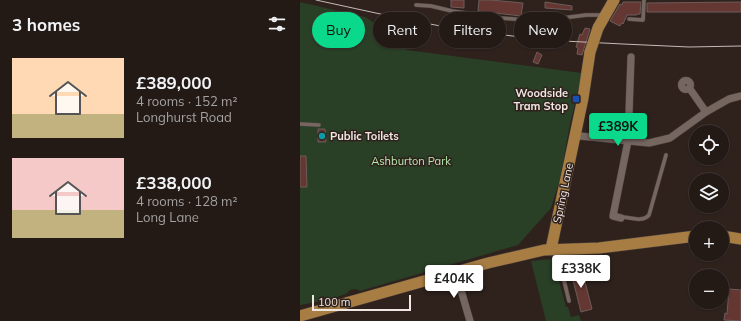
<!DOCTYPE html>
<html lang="en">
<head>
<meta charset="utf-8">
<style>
  :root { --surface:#231a16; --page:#2b231f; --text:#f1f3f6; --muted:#a3a1a1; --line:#403835; --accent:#0ad98b }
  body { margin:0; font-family:Mulish,sans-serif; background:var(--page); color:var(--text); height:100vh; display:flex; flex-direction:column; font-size:15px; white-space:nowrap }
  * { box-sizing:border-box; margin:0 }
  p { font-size:13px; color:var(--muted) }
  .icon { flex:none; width:22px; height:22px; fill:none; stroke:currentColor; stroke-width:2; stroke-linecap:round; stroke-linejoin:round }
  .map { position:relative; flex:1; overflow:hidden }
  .side { display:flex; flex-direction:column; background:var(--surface); width:300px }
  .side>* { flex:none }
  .banner { position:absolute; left:12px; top:12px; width:369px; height:36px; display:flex; gap:8px }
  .controls { position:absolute; left:389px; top:125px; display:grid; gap:8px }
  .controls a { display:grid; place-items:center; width:40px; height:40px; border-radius:50%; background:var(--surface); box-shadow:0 1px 3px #0004,0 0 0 1px var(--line); font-size:20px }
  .scale { position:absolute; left:12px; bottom:10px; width:99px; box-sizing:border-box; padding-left:4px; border:2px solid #f0e7e3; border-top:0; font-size:11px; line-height:14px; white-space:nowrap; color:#f0e7e3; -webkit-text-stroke:3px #2f221d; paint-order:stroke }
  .price { position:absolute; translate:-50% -34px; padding:0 9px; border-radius:4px; background:#fff; color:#222; font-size:13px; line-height:26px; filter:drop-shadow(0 1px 2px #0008) }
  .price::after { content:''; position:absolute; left:50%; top:24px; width:12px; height:9px; margin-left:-6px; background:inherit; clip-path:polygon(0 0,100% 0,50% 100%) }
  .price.selected { background:var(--accent); color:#111 }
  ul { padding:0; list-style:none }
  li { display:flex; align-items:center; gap:12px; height:100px; padding:0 12px }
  li span { display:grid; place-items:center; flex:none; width:112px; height:80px; border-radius:0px; color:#555 }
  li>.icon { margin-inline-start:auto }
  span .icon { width:48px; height:48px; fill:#fffc; stroke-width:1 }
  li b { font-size:17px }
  h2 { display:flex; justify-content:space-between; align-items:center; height:48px; padding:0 12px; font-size:17px }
  .pill { padding:0 14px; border-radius:18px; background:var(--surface); box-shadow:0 1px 3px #0004,0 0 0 1px var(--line); font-size:14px; line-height:36px }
  .pill.selected { background:var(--accent); color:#111 }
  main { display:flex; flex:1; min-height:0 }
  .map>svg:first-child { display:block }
  .green { fill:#293f26 }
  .building { fill:#643732; stroke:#6d5c5a }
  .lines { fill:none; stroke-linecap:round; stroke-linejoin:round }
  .lane-casing { stroke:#4b413c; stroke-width:4.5 }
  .street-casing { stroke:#4b413c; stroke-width:8 }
  .primary-casing { stroke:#4b413c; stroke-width:12 }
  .lane { stroke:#756660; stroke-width:3.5 }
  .street { stroke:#756660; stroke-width:7 }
  .primary { stroke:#a87d44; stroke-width:11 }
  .tram { stroke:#c4bab6; stroke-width:1 }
  .primary-bridge-casing { stroke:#4b413c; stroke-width:12; stroke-linecap:butt }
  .primary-bridge { stroke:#a87d44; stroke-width:11 }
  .transit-dot { fill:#1a4fb4; stroke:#2f221d; stroke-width:1.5 }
  .culture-dot { fill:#0f9aa8; stroke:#2f221d; stroke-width:1.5 }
  .labels { text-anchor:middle; stroke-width:3; stroke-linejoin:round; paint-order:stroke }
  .poi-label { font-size:11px; font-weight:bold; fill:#f0e7e3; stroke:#2f221d; text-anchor:end }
  .park-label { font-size:11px; fill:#b6eaaf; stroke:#2f221d }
  .street-label { font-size:11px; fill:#f0e7e3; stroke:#2f221d }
</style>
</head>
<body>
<main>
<section class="side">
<h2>3 homes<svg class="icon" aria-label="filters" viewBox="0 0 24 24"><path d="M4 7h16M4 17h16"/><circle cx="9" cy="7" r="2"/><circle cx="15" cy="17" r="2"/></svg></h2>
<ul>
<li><span style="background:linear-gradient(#ffd9b3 70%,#c2b280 0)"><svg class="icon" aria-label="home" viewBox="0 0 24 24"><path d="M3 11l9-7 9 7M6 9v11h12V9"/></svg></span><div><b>£389,000</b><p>4 rooms · 152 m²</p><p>Longhurst Road</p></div></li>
<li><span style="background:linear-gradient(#f6c9c9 65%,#c2b280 0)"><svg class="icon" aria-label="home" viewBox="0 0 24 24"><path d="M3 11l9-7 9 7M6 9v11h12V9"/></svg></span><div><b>£338,000</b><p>4 rooms · 128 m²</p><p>Long Lane</p></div></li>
</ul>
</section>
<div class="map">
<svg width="441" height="321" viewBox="0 0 441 321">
  <rect width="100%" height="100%" fill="#2f221d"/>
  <g class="green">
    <polygon points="0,2 65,17 79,26 92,39 107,50 282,73 269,129 260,179 251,208 218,245 60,291 56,289 50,290 46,294 28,300 0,305"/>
    <polygon points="253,259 266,307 268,307 271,317 279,315 281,321 246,321 231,261"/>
  </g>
  <g class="building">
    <polygon points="151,0 164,0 164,8 151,7"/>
    <polygon points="179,0 191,0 223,3 221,16 178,11"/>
    <polygon points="245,2 272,6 272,10 245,8"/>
    <polygon points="323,2 341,2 340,14 337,14 337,15 327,15 323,24 322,23 320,26 310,21 320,4 322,5"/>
    <polygon points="441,2 441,12 347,12 347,3"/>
    <polygon points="285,28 290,29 282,55 277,54 278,48 276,47 280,34 282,35"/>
    <polygon points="237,52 242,55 238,64 233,62"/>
    <polygon points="18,129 25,129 26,142 18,142"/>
    <polygon points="0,156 6,156 7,187 0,187"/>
    <polygon points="281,266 292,309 281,312 270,268"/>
    <polygon points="429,289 441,290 441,321 424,320 425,313 427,314"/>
  </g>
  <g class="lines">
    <g class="lane-casing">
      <g id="lane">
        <polyline points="116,5 131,6 152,11 201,18 225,20 255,19 286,15 304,15"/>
        <polyline points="329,19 343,20 344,0"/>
        <polyline points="0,124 19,125"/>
        <path d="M 321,217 C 330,217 342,223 349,215 L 366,155"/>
        <polyline points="258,251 259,260 269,301"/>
      </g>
    </g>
    <g class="street-casing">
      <g id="street">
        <circle cx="386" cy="85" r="4.5"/>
        <polyline points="390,89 406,112"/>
        <polyline points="274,137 280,136 349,143 370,138 406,112 429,99 441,96"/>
        <polyline points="321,218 313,216 328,141 331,57"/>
        <polyline points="156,273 170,321"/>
      </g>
    </g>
    <g class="primary-casing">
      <g id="primary">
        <polyline points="298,28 314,0"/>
        <polyline points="422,236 441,239"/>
        <polyline points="251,249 283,98 290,52"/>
        <polyline points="0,316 188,263 244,250 299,248 396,236"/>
      </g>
    </g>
    <use href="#lane" class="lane"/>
    <use href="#street" class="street"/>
    <use href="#primary" class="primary"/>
    <polyline class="tram" points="16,0 108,20 157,29 244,40 323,44 389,47 441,46"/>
    <g class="primary-bridge-casing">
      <polyline id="primary-bridge" points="290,52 298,28"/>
    </g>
    <use href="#primary-bridge" class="primary-bridge"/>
  </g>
  <rect class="transit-dot" x="272" y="95" width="8" height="8" rx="2"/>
  <circle class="culture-dot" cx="22" cy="136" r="4"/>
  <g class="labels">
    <g class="poi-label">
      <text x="268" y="97">Woodside<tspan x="268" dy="13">Tram Stop</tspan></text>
      <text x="30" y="140" text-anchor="start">Public Toilets</text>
    </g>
    <g class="park-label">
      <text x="111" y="165">Ashburton Park</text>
    </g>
    <g class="street-label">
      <text transform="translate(263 193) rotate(-78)" y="4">Spring Lane</text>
    </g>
  </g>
</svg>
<div class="controls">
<a><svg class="icon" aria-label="locate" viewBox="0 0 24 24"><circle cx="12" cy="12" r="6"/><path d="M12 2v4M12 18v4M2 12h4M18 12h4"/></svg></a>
<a><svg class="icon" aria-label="layers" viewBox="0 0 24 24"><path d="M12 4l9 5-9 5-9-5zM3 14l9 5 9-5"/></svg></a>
<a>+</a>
<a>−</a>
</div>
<div class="scale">100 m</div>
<b class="price selected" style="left:318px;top:147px">£389K</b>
<b class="price" style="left:281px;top:289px">£338K</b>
<b class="price" style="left:154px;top:299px">£404K</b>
<div class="banner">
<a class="pill selected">Buy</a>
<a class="pill">Rent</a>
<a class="pill">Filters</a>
<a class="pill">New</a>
</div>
</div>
</main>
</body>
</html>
